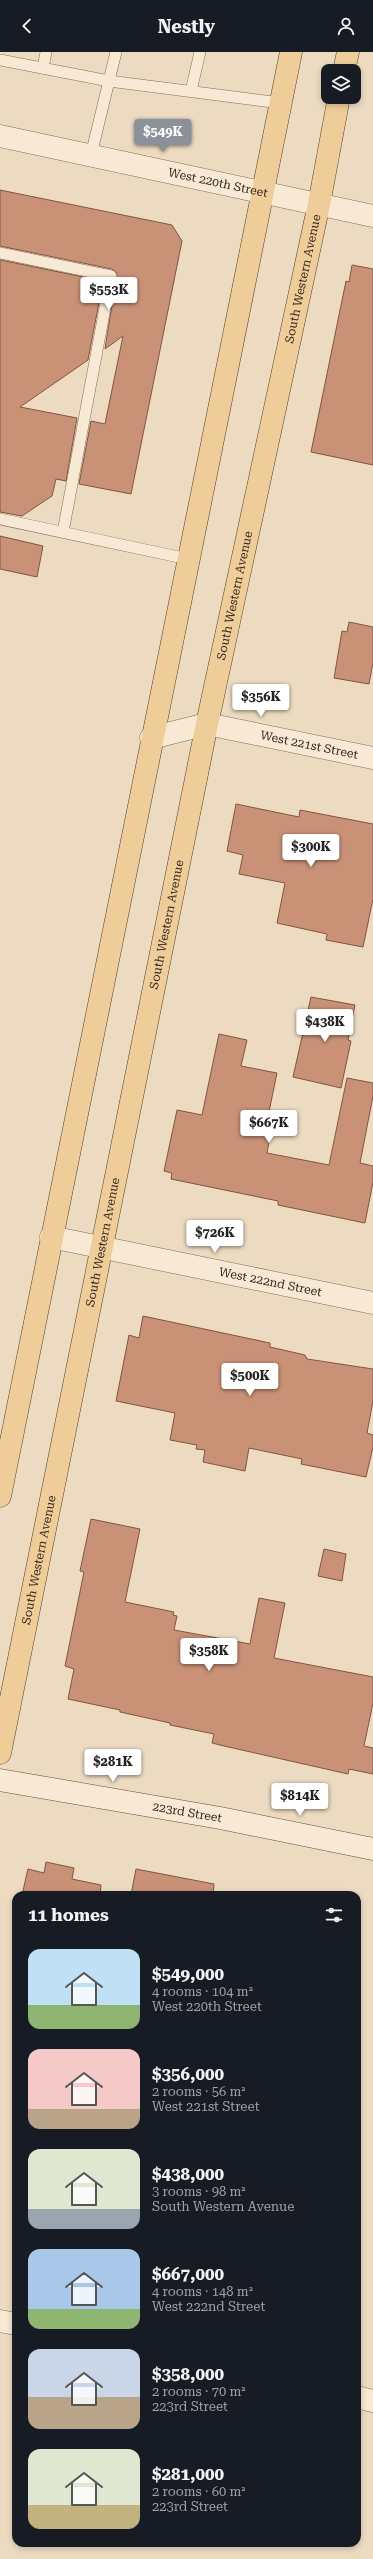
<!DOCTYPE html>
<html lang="en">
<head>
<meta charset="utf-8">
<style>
  :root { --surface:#171b24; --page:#20242c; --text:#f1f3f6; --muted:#9ea1a6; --accent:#8c9099 }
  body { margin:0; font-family:"Roboto Serif",serif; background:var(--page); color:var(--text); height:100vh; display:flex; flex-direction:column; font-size:15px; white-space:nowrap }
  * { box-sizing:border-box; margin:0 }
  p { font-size:13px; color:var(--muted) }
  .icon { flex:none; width:22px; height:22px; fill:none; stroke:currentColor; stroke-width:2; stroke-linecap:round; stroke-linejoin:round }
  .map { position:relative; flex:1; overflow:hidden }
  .drawer { position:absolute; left:12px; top:1839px; width:349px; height:656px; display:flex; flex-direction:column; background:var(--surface); border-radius:12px; box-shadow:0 2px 6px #0003 }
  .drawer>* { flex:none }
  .controls { position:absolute; left:321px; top:12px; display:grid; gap:8px }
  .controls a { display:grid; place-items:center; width:40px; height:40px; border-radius:8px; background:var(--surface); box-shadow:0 2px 6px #0003; font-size:20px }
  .price { position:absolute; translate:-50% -34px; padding:0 9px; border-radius:4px; background:#fff; color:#222; font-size:13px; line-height:26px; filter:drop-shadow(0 1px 2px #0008) }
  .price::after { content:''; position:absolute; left:50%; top:24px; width:12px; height:9px; margin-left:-6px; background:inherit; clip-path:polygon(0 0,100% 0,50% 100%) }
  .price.active { background:var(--accent); color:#fff }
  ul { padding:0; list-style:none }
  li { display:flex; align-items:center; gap:12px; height:100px; padding:0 16px }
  li span { display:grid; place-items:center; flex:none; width:112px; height:80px; border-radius:12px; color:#555 }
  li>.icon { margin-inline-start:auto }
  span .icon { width:48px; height:48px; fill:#fffc; stroke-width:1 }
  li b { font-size:17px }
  h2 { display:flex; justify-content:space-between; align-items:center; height:48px; padding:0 16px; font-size:17px }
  header { display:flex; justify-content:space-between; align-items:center; height:52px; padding:0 16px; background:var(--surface); font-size:18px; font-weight:700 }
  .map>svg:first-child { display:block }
  .building { fill:#c99277; stroke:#835440 }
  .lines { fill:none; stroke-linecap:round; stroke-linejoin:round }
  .service-casing { stroke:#856c59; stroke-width:12 }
  .minor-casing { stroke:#856c59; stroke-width:23 }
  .secondary-casing { stroke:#664e3c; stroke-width:23 }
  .primary-casing { stroke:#523b2d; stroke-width:23 }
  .service { stroke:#f7e9d3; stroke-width:11 }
  .minor { stroke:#f7e9d3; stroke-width:22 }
  .secondary { stroke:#f7e9d3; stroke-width:22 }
  .primary { stroke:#efcd99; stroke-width:22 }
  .labels { text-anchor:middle; stroke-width:4; stroke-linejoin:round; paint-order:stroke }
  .street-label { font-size:12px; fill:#35261d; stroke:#f4e6d0 }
</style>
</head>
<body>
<header><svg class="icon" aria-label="back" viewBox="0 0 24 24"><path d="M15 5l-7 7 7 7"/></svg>Nestly<svg class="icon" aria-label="person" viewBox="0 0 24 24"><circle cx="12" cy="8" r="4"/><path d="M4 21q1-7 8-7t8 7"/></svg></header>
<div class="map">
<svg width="373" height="2507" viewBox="0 0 373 2507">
  <rect width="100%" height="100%" fill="#ecdbc1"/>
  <g class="building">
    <polygon points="0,138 172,173 182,189 131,442 79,432 91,369 105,372 123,284 105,297 117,221 112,217 0,194"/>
    <polygon points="0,208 103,229 88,308 20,355 77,366 66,429 56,427 52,444 22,464 0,460"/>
    <polygon points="352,213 373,217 373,413 311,400 346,229 349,230"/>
    <polygon points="0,484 43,494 37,525 0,517"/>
    <polygon points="349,570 373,575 373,611 369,632 334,626 342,579 347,580"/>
    <polygon points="236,752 299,765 300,758 373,772 373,847 363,895 326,888 327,882 277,871 285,831 239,822 243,803 227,799"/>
    <polygon points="311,945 355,953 348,988 351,989 341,1036 293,1025"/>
    <polygon points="219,982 247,988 241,1014 277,1021 264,1084 270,1085 267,1101 329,1113 347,1026 373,1031 373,1044 360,1111 373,1114 373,1130 365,1171 278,1153 278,1149 171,1127 172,1121 164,1119 177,1058 202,1063"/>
    <polygon points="143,1264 270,1291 270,1295 305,1303 307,1307 373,1317 373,1349 367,1381 373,1383 373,1395 366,1425 301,1412 302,1407 249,1396 245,1419 203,1410 205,1398 196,1397 197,1393 170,1388 175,1361 116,1349 129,1283 139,1286"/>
    <polygon points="91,1467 140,1477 125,1550 174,1560 173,1563 177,1564 174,1578 250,1592 259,1546 285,1551 274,1606 373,1625 373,1651 364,1694 373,1696 373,1722 349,1717 348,1722 224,1694 212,1691 214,1682 170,1673 170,1671 120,1660 120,1658 68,1647 74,1617 65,1614 84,1520 80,1519"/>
    <polygon points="324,1497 346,1502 342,1529 318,1524"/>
    <polygon points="46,1810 74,1816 72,1827 101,1833 100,1843 22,1843 28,1817 44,1821"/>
    <polygon points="136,1817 214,1832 213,1843 131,1843"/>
  </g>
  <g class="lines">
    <g class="service-casing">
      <g id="service">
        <polyline points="0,8 109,29 280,51"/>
        <polyline points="43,16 46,0"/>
        <polyline points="191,39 200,0"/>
        <polyline points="91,103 116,0"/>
        <polyline points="0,201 111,224 63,480"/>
        <polyline points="0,467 188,507"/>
      </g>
    </g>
    <g class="minor-casing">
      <g id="minor">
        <path id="s1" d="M 0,84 L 373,164"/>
        <path id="s2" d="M 151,686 L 207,672 L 373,706"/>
        <path id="s3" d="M 51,1185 L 373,1251"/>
        <polyline points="0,2269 16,2272"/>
        <polyline points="357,2345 373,2349"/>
      </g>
    </g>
    <g class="secondary-casing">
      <g id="secondary">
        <path id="s4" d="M 0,1728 L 220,1766 L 373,1797"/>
      </g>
    </g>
    <g class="primary-casing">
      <g id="primary">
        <polyline points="344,19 348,0"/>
        <polyline points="0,1444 291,0"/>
        <path id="s5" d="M 0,1701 L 207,672 L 319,152 L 339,45"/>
      </g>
    </g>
    <use href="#service" class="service"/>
    <use href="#minor" class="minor"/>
    <use href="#secondary" class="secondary"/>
    <use href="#primary" class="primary"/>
  </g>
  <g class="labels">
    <g class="street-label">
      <text dy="4" stroke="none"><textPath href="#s1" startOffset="223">West 220th Street</textPath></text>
      <text dy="4" stroke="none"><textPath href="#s5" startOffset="1505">South Western Avenue</textPath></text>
      <text dy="4" stroke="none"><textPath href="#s5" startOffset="1181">South Western Avenue</textPath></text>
      <text dy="4" stroke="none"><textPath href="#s2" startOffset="162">West 221st Street</textPath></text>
      <text dy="4" stroke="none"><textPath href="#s5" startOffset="845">South Western Avenue</textPath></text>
      <text dy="4" stroke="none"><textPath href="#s5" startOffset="521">South Western Avenue</textPath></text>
      <text dy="4" stroke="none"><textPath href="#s3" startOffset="224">West 222nd Street</textPath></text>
      <text dy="4" stroke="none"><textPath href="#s5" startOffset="197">South Western Avenue</textPath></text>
      <text dy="4" stroke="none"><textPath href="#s4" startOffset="190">223rd Street</textPath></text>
    </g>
  </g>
</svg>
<div class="controls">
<a><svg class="icon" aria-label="layers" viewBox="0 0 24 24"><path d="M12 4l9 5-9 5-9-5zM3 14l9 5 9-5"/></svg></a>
</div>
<b class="price active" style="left:163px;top:101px">$549K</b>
<b class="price" style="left:109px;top:259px">$553K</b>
<b class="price" style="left:261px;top:666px">$356K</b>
<b class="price" style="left:311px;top:816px">$300K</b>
<b class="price" style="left:325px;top:991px">$438K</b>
<b class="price" style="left:269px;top:1092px">$667K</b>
<b class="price" style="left:215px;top:1202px">$726K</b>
<b class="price" style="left:250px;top:1345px">$500K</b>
<b class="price" style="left:209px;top:1620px">$358K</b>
<b class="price" style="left:113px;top:1731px">$281K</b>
<b class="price" style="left:300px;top:1765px">$814K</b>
<section class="drawer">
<h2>11 homes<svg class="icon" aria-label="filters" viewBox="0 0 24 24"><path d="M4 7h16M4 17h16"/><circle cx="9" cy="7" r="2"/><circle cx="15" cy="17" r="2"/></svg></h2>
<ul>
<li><span style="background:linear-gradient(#bfe0f5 70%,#8fb573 0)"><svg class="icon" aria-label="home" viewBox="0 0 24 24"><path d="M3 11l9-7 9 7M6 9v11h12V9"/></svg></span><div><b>$549,000</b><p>4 rooms · 104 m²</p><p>West 220th Street</p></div></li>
<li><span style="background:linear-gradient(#f6c9c9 75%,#b9a48a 0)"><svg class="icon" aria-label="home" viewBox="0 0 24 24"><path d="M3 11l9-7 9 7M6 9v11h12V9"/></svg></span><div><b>$356,000</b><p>2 rooms · 56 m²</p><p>West 221st Street</p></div></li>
<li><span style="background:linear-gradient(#dfe7d0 75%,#9aa5b1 0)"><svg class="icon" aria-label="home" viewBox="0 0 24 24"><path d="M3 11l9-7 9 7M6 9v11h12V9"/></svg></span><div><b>$438,000</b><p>3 rooms · 98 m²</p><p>South Western Avenue</p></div></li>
<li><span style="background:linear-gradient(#a9c7e8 75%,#8fb573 0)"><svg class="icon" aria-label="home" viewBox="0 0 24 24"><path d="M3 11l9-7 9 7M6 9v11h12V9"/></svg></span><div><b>$667,000</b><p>4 rooms · 148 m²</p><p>West 222nd Street</p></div></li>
<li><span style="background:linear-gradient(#c9d6e8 60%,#b9a48a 0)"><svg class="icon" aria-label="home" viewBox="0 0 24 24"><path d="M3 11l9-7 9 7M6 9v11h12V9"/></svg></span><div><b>$358,000</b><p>2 rooms · 70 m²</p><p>223rd Street</p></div></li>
<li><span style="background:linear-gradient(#dfe7d0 70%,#c2b280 0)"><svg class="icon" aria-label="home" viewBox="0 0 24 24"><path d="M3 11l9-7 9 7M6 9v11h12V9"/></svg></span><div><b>$281,000</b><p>2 rooms · 60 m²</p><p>223rd Street</p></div></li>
</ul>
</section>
</div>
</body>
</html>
